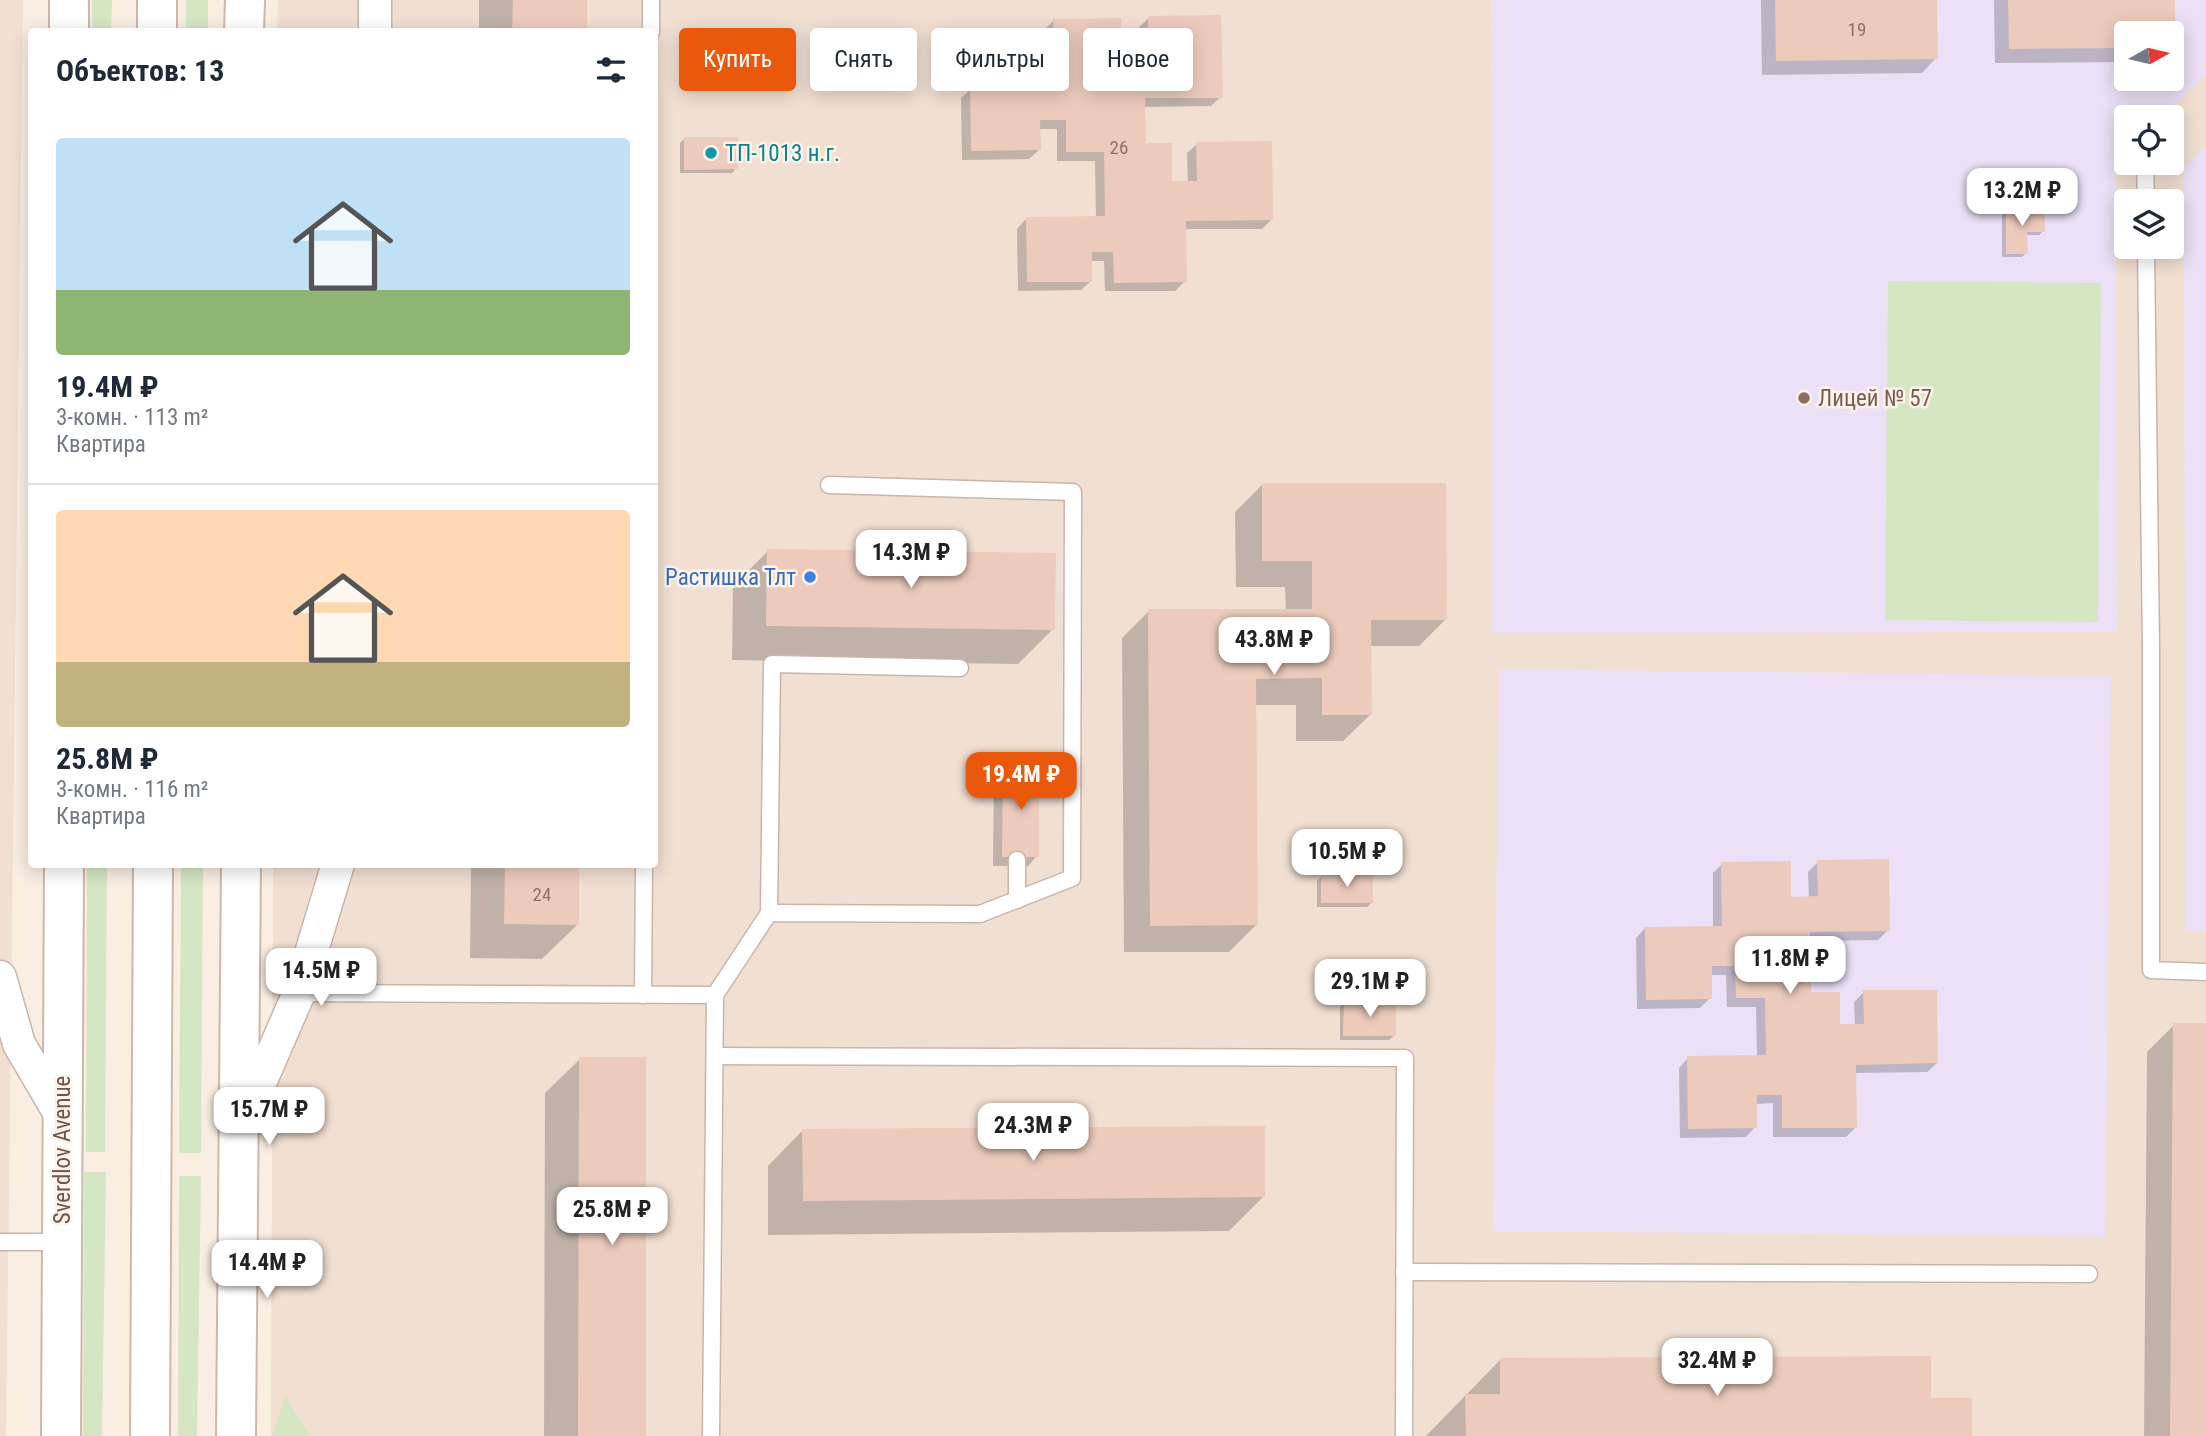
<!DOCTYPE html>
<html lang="ru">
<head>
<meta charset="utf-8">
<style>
  :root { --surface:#fff; --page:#f2f2f3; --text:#1f2937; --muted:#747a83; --line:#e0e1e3; --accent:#ea580c }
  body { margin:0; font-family:"Roboto Condensed",sans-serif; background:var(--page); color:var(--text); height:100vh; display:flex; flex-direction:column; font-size:26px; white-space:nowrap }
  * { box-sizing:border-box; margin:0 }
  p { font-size:23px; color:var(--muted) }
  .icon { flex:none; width:38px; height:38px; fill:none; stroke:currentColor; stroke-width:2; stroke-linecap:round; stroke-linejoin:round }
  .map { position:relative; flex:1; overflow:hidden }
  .drawer { position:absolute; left:28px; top:28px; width:630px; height:840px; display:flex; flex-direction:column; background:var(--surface); border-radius:7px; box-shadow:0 4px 18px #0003 }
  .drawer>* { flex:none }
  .banner { position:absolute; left:679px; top:28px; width:665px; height:63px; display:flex; gap:14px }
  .needle { width:46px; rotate:82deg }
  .fabs { position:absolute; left:2114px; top:21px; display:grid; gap:14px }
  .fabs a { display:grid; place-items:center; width:70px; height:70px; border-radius:7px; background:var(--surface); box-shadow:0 4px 18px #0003; font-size:35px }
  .price { position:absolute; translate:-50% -60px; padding:0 16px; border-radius:14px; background:#fff; color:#222; font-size:23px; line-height:46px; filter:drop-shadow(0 2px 4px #0008) }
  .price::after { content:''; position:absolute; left:50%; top:42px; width:21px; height:16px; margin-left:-10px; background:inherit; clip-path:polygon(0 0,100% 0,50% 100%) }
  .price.on { background:var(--accent); color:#fff }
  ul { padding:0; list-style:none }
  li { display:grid; align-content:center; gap:14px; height:371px; padding:0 28px }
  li+li { border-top:2px solid var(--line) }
  li span { display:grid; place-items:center; height:217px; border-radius:7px; color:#555 }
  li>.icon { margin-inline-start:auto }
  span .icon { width:126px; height:126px; fill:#fffc; stroke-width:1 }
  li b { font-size:30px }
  h2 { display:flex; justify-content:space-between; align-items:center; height:84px; padding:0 28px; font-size:30px }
  .pill { padding:0 24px; border-radius:7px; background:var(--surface); box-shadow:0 4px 18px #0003; font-size:24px; line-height:63px }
  .pill.on { background:var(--accent); color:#fff }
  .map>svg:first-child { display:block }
  .residential { fill:#f1dfd2; fill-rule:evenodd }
  .education { fill:#ebe0f6; fill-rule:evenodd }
  .green { fill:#d5e6c3 }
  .shadow { fill:#0003 }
  .building { fill:#eccbbd }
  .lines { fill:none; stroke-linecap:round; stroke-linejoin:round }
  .lane-casing { stroke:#c9b5ab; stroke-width:19 }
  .street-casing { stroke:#c9b5ab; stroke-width:35 }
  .secondary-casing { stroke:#ceb7ab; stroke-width:42 }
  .lane { stroke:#fff; stroke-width:16 }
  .street { stroke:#fff; stroke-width:32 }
  .secondary { stroke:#fff; stroke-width:38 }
  .culture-dot { fill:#0f9aa8; stroke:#fdf3e9; stroke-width:2.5 }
  .education-dot { fill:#8d6e63; stroke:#fdf3e9; stroke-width:2.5 }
  .shop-dot { fill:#3f7fe0; stroke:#fdf3e9; stroke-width:2.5 }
  .labels { text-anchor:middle; stroke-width:5; stroke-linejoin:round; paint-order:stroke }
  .number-label { font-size:19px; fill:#8e7268 }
  .culture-label { font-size:23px; fill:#0d838f; stroke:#fdf3e9; text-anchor:start }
  .education-label { font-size:23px; fill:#785e54; stroke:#fdf3e9; text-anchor:start }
  .shop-label { font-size:23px; fill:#366cbe; stroke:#fdf3e9; text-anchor:end }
  .street-label { font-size:23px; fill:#6f544c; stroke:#fdf3e9 }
</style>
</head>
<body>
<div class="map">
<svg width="2206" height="1436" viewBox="0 0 2206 1436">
  <rect width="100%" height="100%" fill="#faeee3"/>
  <g class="residential">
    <polygon points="0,0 23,0 6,1436 0,1436"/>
    <path d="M 278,0 L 2206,0 L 2206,1436 L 271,1436 L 273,865 L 654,864 L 654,32 L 277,31 ZM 2126,33 L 2172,33 L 2172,79 L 2126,79 ZM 2126,117 L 2172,117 L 2172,163 L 2126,163 ZM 2126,201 L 2172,201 L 2172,247 L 2126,247 Z"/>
  </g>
  <g class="education">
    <path d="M 1491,0 L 2206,0 L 2206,74 L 2162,117 L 2126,117 L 2126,153 L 2116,163 L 2117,632 L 1492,633 ZM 2126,33 L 2172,33 L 2172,79 L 2126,79 Z"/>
    <polygon points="2206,146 2206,932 2186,932 2184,168"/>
    <polygon points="1499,669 2111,676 2105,1237 1493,1231"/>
  </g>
  <g class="green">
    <polygon points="92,0 112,0 111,31 92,31"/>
    <rect x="186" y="0" width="22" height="31"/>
    <polygon points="1888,281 2101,283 2098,622 1885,620"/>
    <polygon points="87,865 107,865 105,1152 86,1152"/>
    <polygon points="181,865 203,865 201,1153 179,1153"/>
    <polygon points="84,1172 106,1172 102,1436 83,1436"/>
    <polygon points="179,1176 201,1176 197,1436 178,1436"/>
    <polygon points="285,1396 310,1436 272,1436"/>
  </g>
  <g class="shadow">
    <rect x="479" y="0" width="106" height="32"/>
    <polygon points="1761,0 1935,0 1936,58 1922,73 1762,75"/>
    <polygon points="1994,0 2173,0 2174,47 2172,49 2172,33 2126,33 2126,62 1995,63"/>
    <polygon points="1149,18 1221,97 1211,106 1143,107 1144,145 1171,183 1188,183 1187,153 1197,144 1272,219 1262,229 1184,229 1185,281 1175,291 1105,291 1104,261 1090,261 1091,281 1081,290 1018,291 1017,229 1026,219 1096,218 1095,161 1057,161 1057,129 1039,129 1039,150 1029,159 962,160 961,98 971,89 1045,88 1044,30 1054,20 1120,51 1139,51 1139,27"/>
    <polygon points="684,139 736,168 732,173 680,173 680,143"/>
    <polygon points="2006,210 2043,231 2039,235 2026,235 2026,253 2022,257 2002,257 2002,215"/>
    <polygon points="1262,485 1446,619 1419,646 1370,646 1370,715 1343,741 1296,741 1296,705 1254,705 1256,925 1229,952 1124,952 1122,638 1149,611 1286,611 1285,587 1236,587 1235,512"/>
    <polygon points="768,551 1053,629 1018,664 732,660 733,586"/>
    <polygon points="1003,769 1037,856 1028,866 993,866 994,779"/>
    <polygon points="1818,862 1888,930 1878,940 1809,941 1809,994 1839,1026 1855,1026 1854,1002 1864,992 1937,1063 1927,1072 1855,1073 1856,1127 1846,1137 1773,1137 1773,1103 1755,1104 1755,1127 1746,1137 1680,1138 1679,1068 1688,1058 1757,1057 1756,1007 1727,1007 1726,975 1710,975 1710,998 1700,1008 1637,1009 1636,938 1645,928 1713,928 1713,873 1722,864 1790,899 1809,898 1808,872"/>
    <polygon points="471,864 578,864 577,925 542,959 470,958"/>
    <polygon points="1322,876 1371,903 1367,907 1317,907 1317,881"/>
    <polygon points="1344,1003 1394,1036 1389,1040 1340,1040 1340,1007"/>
    <polygon points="2174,1025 2206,1025 2206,1436 2144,1436 2147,1052"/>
    <polygon points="580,1059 644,1436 544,1436 545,1093"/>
    <polygon points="802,1131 1263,1197 1229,1231 768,1235 768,1166"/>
    <polygon points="1500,1360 1929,1400 1971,1436 1426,1436"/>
  </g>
  <g class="building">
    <polygon points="513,0 587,0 587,32 512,32"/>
    <polygon points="1775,0 1937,0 1938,59 1776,61"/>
    <polygon points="2008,0 2175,0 2175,48 2172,48 2172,33 2126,33 2126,48 2009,49"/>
    <polygon points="1221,15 1223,98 1145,98 1146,143 1172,143 1172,181 1197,181 1196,142 1272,141 1273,220 1186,221 1187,282 1114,283 1113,252 1092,252 1092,282 1027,282 1026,217 1105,216 1104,152 1066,152 1066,120 1040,120 1041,150 971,151 970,87 1054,86 1053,19 1121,18 1122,49 1148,49 1148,16"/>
    <polygon points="684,137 738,137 738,169 684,170"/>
    <polygon points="2006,209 2045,209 2045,232 2027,232 2028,254 2006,254"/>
    <polygon points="1262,483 1446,483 1447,620 1371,620 1372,715 1322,715 1322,678 1256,679 1258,925 1150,926 1148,609 1312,609 1312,561 1262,561"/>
    <polygon points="767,549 1056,553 1055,630 766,626"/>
    <polygon points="1003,767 1039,767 1039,857 1002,857"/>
    <polygon points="1889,859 1890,931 1810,932 1811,992 1840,992 1840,1024 1864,1024 1863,990 1937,990 1938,1063 1856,1065 1857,1128 1782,1128 1782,1095 1757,1095 1757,1128 1688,1129 1687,1056 1766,1055 1765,998 1736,998 1735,966 1712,966 1712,999 1646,1000 1645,927 1722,926 1721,862 1791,861 1791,897 1818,896 1817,860"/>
    <polygon points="505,864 579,864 579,925 504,924"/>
    <rect x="1321" y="875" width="52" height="28"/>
    <polygon points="1344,1001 1396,1002 1396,1036 1343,1036"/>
    <polygon points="2173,1023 2206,1023 2206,1436 2170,1436"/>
    <polygon points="579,1057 646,1057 646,1436 578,1436"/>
    <polygon points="1265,1126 1265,1197 803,1201 802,1129"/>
    <polygon points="1931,1356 1931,1398 1972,1398 1972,1436 1466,1436 1465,1394 1500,1394 1500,1358"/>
  </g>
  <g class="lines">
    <g class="lane-casing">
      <g id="lane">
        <polyline points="651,32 651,0"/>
        <polyline points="2145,163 2146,201"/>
        <polyline points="2146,247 2151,649 2151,970 2206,972"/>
        <polyline points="1017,900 1017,860"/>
        <polyline points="769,913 772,664 960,668"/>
        <polyline points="299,993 715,995"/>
        <polyline points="643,995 644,864"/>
        <polyline points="715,1056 1405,1058 1404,1436"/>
        <polyline points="0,1242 62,1242"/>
        <polyline points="1404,1272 2089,1274"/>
        <polyline points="711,1436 715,995 769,913 980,914 1072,878 1073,492 829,485"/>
      </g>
    </g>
    <g class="street-casing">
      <g id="street">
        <polyline points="375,32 375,0"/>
        <polyline points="0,977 19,1044 63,1119"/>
        <polyline points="242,1124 299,993 338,864"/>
      </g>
    </g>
    <g class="secondary-casing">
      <g id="secondary">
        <polyline points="69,32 69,0"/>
        <polyline points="157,32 157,0"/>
        <polyline points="244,32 245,0"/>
        <polyline points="61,1436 64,864"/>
        <polyline points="150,1436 153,864"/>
        <polyline points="236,1436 241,864"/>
      </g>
    </g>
    <use href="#lane" class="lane"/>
    <use href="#street" class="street"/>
    <use href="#secondary" class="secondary"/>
  </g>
  <circle class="culture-dot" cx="711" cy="153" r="7"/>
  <circle class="education-dot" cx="1804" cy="398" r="7"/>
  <circle class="shop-dot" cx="810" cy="577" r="7"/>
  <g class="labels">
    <g class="number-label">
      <text x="1857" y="36">19</text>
      <text x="1119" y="154">26</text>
      <text x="542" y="901">24</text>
    </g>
    <g class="culture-label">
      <text x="725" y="161">ТП-1013 н.г.</text>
    </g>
    <g class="education-label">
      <text x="1818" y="406">Лицей № 57</text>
    </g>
    <g class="shop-label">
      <text x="796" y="585">Растишка Тлт</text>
    </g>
    <g class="street-label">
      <text transform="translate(62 1150) rotate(-90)" y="8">Sverdlov Avenue</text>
    </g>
  </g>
</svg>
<div class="fabs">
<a><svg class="needle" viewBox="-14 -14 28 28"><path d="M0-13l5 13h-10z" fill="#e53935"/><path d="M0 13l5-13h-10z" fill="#747a83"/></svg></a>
<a><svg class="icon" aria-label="locate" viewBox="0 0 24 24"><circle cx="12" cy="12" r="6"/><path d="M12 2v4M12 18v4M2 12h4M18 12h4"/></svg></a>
<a><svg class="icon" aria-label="layers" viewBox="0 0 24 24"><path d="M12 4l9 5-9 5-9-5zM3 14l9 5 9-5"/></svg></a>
</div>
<b class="price" style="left:2022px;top:228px">13.2M ₽</b>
<b class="price" style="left:911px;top:590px">14.3M ₽</b>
<b class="price" style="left:1274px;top:677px">43.8M ₽</b>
<b class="price on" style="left:1021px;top:812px">19.4M ₽</b>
<b class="price" style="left:1347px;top:889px">10.5M ₽</b>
<b class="price" style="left:1790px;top:996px">11.8M ₽</b>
<b class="price" style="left:321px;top:1008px">14.5M ₽</b>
<b class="price" style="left:1370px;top:1019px">29.1M ₽</b>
<b class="price" style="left:269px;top:1147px">15.7M ₽</b>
<b class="price" style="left:1033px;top:1163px">24.3M ₽</b>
<b class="price" style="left:612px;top:1247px">25.8M ₽</b>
<b class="price" style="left:267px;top:1300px">14.4M ₽</b>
<b class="price" style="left:1717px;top:1398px">32.4M ₽</b>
<div class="banner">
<a class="pill on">Купить</a>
<a class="pill">Снять</a>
<a class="pill">Фильтры</a>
<a class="pill">Новое</a>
</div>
<section class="drawer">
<h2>Объектов: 13<svg class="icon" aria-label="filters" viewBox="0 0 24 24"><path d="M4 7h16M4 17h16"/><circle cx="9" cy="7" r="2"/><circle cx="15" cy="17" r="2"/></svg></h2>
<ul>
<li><span style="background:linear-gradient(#bfe0f5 70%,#8fb573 0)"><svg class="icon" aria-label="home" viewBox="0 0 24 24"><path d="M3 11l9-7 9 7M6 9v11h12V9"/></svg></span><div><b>19.4M ₽</b><p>3-комн. · 113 m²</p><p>Квартира</p></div></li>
<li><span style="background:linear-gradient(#ffd9b3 70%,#c2b280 0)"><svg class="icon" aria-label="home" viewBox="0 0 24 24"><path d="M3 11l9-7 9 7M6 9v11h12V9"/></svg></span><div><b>25.8M ₽</b><p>3-комн. · 116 m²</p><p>Квартира</p></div></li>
</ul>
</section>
</div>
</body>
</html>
